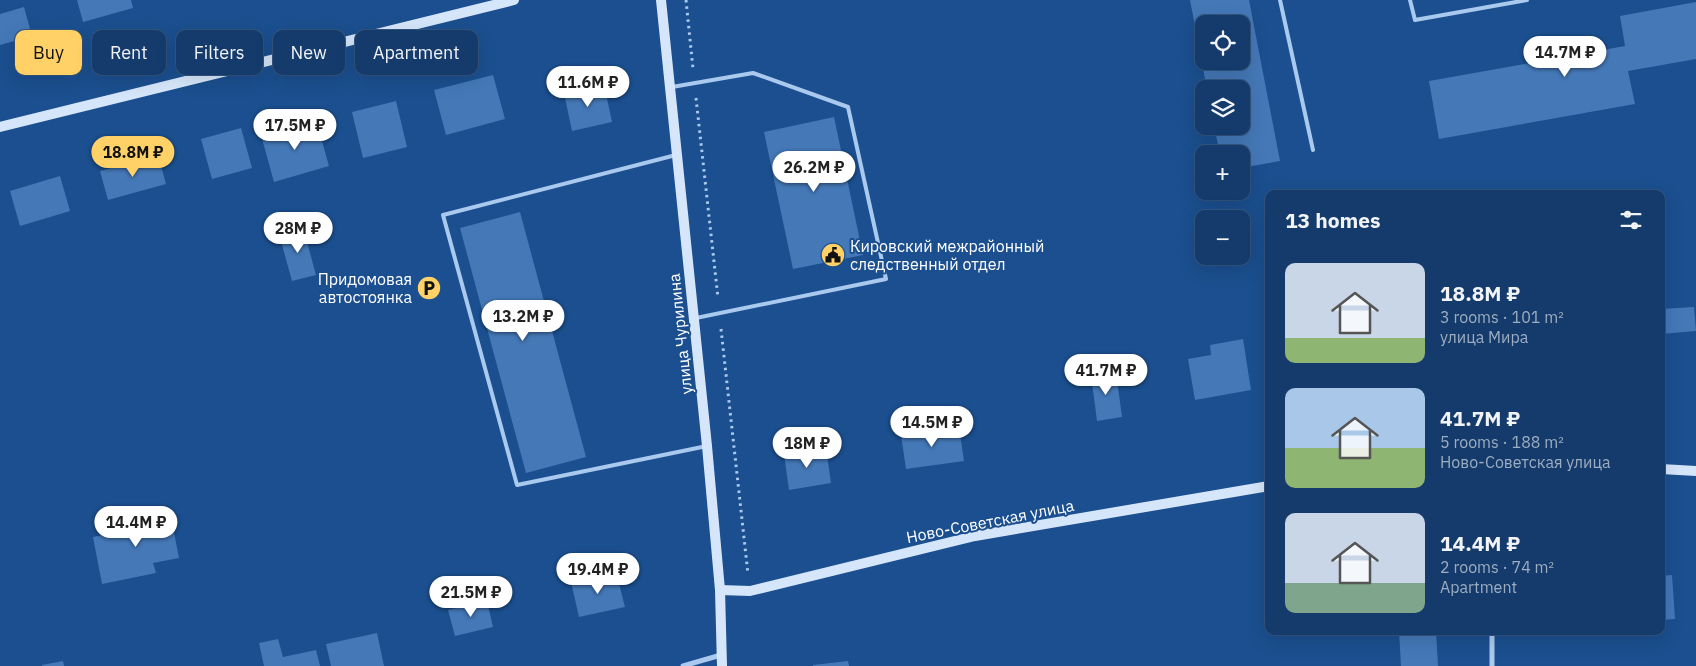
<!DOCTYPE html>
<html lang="en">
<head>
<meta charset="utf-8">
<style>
  :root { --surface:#143b6b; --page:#1d4271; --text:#f1f3f6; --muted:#9dadc1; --line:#33557e; --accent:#ffd166 }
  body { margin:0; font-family:"IBM Plex Sans",sans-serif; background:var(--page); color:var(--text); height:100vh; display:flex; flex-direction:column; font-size:19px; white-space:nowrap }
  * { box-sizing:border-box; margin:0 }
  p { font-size:16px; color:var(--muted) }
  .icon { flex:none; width:28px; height:28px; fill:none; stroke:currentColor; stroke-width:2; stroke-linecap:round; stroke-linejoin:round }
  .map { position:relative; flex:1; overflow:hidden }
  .drawer { position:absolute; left:1265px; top:190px; width:400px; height:445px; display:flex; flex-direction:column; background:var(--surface); border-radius:10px; box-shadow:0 5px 20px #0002,0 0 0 1px var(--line) }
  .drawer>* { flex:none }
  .hud { position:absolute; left:15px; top:30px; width:475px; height:45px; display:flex; gap:10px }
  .controls { position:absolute; left:1195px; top:15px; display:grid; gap:10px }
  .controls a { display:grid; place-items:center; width:55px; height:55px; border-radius:10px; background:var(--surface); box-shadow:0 5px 20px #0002,0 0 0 1px var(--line); font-size:25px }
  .price { position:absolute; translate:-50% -42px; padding:0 11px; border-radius:18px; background:#fff; color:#222; font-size:16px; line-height:32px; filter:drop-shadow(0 1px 2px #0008) }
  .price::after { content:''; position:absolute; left:50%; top:30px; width:15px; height:11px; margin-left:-8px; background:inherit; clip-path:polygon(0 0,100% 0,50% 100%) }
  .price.active { background:var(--accent); color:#111 }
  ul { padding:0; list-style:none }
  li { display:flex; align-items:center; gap:15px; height:125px; padding:0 20px }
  li span { display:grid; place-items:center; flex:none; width:140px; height:100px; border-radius:10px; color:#555 }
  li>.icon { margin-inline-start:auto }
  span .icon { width:60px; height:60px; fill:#fffc; stroke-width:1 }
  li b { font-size:21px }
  h2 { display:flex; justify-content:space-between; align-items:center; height:60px; padding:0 20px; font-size:21px }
  .tag { padding:0 18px; border-radius:10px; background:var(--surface); box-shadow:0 5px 20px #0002,0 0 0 1px var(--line); font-size:18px; line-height:45px }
  .tag.active { background:var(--accent); color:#111 }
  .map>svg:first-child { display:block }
  .building { fill:#4478b7; fill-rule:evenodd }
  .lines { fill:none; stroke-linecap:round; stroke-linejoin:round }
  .path { stroke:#a9c9ee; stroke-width:3; stroke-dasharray:2.5 4; stroke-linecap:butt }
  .lane { stroke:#a9c9ee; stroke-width:4 }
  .street { stroke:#a9c9ee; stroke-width:5 }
  .secondary { stroke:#d6e6fa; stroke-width:10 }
  .labels { text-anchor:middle; stroke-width:4; stroke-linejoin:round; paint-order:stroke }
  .poi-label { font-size:16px; fill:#fff; stroke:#1b4f8f; text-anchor:start }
  .street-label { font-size:16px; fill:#fff; stroke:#1b4f8f }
</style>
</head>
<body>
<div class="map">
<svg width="1696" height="666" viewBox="0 0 1696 666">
  <rect width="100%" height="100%" fill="#1b4f8f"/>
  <g class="building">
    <polygon points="77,0 131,0 133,8 83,22"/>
    <path d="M 1190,0 L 1249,0 L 1280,161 L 1241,168 L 1241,154 L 1220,154 L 1214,126 L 1241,126 L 1241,89 L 1207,89 ZM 1204,24 L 1241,24 L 1241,61 L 1204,61 Z"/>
    <polygon points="1696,2 1696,59 1628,71 1635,104 1439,139 1429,81 1625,46 1620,16"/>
    <polygon points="24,7 32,36 0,45 0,14"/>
    <polygon points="493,75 505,119 446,135 434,90"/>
    <polygon points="604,84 612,122 572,131 564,93"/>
    <polygon points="396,101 407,147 363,158 352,112"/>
    <polygon points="834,117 863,255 793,269 764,132"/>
    <polygon points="316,120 329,166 274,182 261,135"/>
    <polygon points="241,128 252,168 212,179 201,139"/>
    <polygon points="158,155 166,184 108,200 100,171"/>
    <polygon points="60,176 70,211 20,226 10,191"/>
    <polygon points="520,212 586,457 526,473 460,228"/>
    <polygon points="303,227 316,275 292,281 279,234"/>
    <polygon points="1694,307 1696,331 1661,334 1661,309"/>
    <polygon points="1243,339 1251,390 1195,400 1188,359 1211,355 1210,345"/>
    <polygon points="1116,372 1122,417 1097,421 1091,375"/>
    <polygon points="959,427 964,461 906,469 901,435"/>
    <polygon points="826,448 831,483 789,490 784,454"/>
    <polygon points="170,512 179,558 153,563 156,573 102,584 93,537 130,529 128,520"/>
    <polygon points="616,572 625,607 579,617 571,582"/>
    <polygon points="1672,575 1675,619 1661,620 1661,576"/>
    <polygon points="487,601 493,627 455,636 448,610"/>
    <polygon points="1399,631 1436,631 1438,666 1401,666"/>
    <polygon points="377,633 384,666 331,666 326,644"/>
    <polygon points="278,639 283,657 316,650 320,666 264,666 259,643"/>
    <polygon points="63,661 64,666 42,666 42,665"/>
    <polygon points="848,661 849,666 813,666 813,665"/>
  </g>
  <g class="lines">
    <g class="path">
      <polyline points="686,0 693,69"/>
      <polyline points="696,98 718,298"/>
      <polyline points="721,329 748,574"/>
    </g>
    <g class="lane">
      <polyline points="1280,0 1313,150"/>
      <polyline points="1410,0 1415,20 1527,0"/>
      <polyline points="672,87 753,73 848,107 886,279 696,318"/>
      <polyline points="676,155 443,215 517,485 707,446"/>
    </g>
    <g class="street">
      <polyline points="1492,631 1492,666"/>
      <polyline points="683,666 721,655"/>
    </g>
    <g class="secondary">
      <polyline points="661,0 707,446 720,590 722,666"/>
      <polyline points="0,127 514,0"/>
      <polyline points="1661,469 1696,471"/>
      <polyline points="720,590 750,591 975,536 1269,486"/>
    </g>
  </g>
  <defs>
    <g id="civic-disc" transform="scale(1.25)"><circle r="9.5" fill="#ffd166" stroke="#1b4f8f"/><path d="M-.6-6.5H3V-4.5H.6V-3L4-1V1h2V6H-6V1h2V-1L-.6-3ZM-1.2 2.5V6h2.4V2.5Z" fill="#111"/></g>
    <g id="parking-disc" transform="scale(1.25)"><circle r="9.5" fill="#ffd166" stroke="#1b4f8f"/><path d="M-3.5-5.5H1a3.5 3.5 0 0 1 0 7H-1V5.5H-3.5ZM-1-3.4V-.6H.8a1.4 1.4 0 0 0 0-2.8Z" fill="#111"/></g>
  </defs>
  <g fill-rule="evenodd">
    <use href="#civic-disc" x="833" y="255"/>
    <use href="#parking-disc" x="429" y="288"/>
  </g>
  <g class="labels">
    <g class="poi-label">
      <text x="850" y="252">Кировский межрайонный<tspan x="850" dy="18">следственный отдел</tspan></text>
      <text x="412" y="285" text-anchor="end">Придомовая<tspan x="412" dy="18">автостоянка</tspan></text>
    </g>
    <g class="street-label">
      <text transform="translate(680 334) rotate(-96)" y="6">улица Чурилина</text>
      <text transform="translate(990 521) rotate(-11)" y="6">Ново-Советская улица</text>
    </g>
  </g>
</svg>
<div class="controls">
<a><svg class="icon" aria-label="locate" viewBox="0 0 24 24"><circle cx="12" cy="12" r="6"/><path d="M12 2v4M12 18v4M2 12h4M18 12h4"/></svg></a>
<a><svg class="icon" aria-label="layers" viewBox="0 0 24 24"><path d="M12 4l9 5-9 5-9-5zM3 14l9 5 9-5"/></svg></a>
<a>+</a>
<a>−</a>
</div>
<b class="price" style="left:1565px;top:78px">14.7M ₽</b>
<b class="price" style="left:588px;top:108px">11.6M ₽</b>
<b class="price" style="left:295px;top:151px">17.5M ₽</b>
<b class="price active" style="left:133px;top:178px">18.8M ₽</b>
<b class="price" style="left:814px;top:193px">26.2M ₽</b>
<b class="price" style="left:298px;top:254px">28M ₽</b>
<b class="price" style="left:523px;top:342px">13.2M ₽</b>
<b class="price" style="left:1106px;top:396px">41.7M ₽</b>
<b class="price" style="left:932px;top:448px">14.5M ₽</b>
<b class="price" style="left:807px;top:469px">18M ₽</b>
<b class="price" style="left:136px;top:548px">14.4M ₽</b>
<b class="price" style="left:598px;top:595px">19.4M ₽</b>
<b class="price" style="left:471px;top:618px">21.5M ₽</b>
<div class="hud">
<a class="tag active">Buy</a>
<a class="tag">Rent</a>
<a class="tag">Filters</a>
<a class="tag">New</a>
<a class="tag">Apartment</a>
</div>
<section class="drawer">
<h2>13 homes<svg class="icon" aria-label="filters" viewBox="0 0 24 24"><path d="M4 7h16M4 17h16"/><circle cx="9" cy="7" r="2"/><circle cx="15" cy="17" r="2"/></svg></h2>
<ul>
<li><span style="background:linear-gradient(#c9d6e8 75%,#8fb573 0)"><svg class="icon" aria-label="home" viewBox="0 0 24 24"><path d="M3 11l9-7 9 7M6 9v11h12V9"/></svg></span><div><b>18.8M ₽</b><p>3 rooms · 101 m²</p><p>улица Мира</p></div></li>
<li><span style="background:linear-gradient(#a9c7e8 60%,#8fb573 0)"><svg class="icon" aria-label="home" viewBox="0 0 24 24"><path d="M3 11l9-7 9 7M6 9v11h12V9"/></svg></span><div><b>41.7M ₽</b><p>5 rooms · 188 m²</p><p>Ново-Советская улица</p></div></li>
<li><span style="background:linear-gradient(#c9d6e8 70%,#7fa58c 0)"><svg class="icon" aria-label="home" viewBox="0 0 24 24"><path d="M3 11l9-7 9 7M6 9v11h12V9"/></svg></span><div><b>14.4M ₽</b><p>2 rooms · 74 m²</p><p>Apartment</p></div></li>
</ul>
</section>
</div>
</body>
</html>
